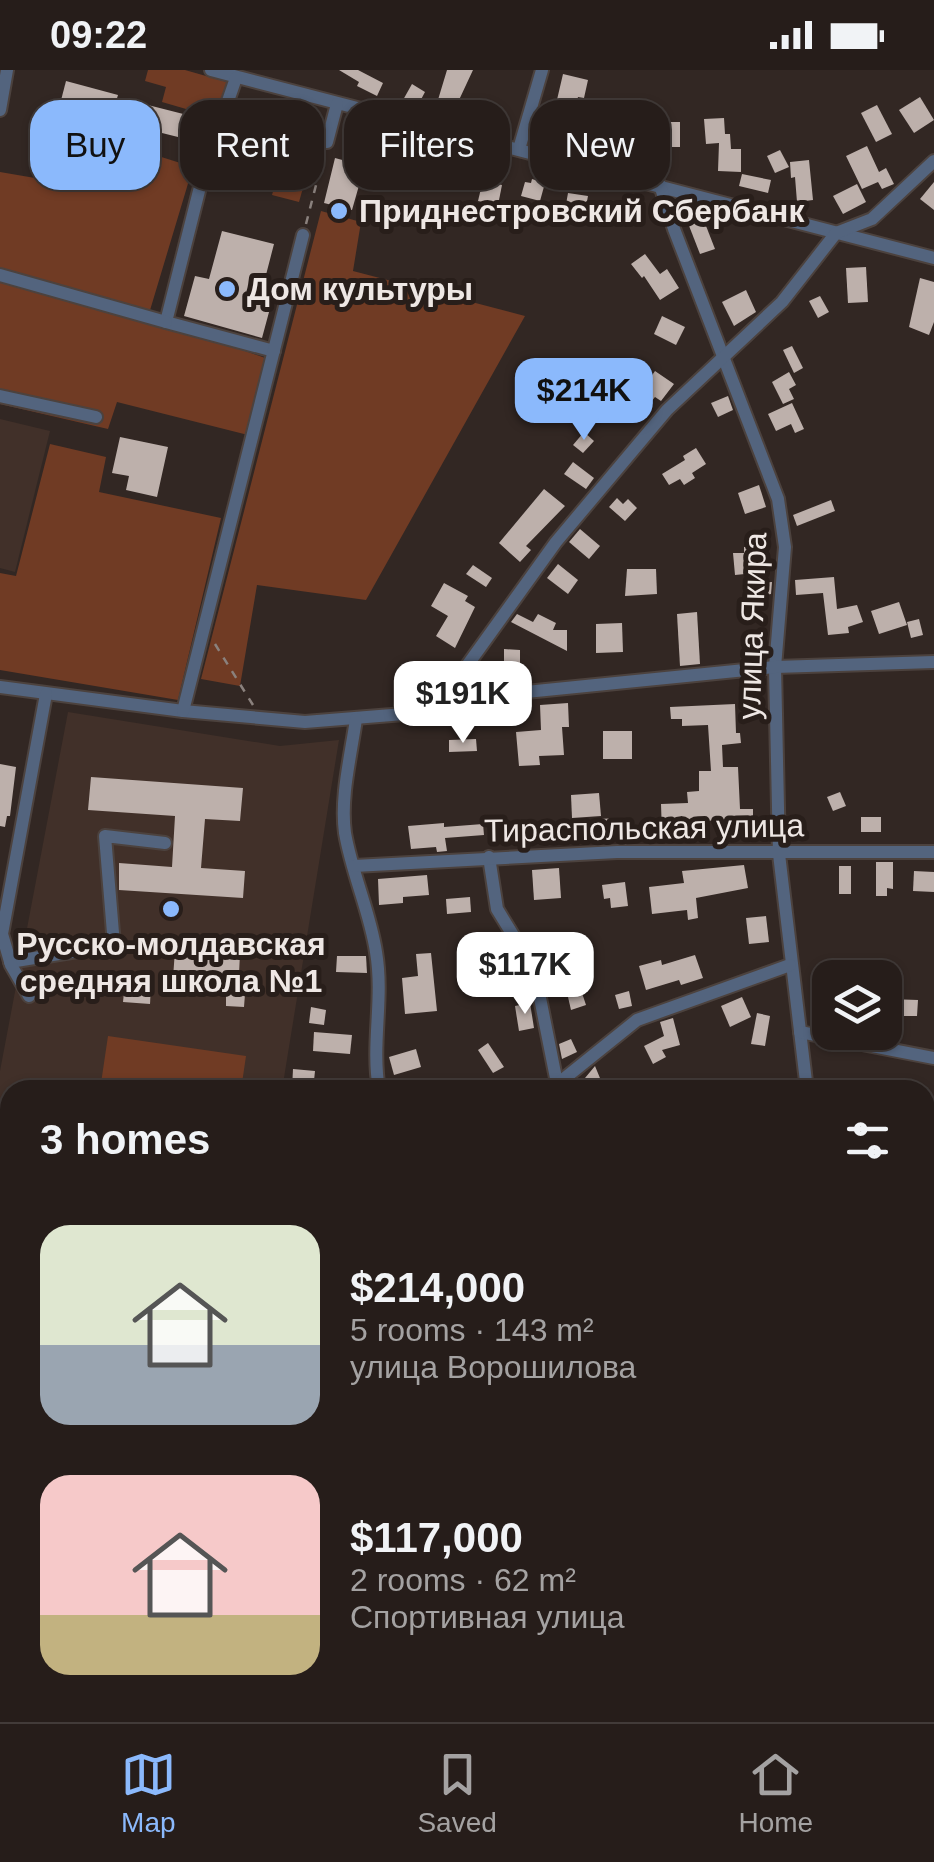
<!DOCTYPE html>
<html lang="en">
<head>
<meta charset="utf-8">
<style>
  :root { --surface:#261d1a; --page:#322a27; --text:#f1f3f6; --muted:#a4a2a2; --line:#423b39; --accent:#8bb9fc }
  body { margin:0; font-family:Helvetica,sans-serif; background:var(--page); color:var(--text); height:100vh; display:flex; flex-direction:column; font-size:38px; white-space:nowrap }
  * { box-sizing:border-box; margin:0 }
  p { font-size:32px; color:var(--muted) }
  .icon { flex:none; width:55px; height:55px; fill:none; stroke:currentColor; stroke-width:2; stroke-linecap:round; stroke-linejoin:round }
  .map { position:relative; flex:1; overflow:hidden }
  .panel { position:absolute; left:0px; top:1010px; width:935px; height:642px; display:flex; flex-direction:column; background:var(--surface); border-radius:30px 30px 0 0; box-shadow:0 2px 8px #0004,0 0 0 2px var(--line) }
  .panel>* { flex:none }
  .top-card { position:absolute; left:30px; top:30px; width:875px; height:90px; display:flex; gap:20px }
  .buttons { position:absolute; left:812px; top:890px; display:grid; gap:20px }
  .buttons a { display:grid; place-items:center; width:90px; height:90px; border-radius:20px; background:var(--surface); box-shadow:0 2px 8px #0004,0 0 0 2px var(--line); font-size:50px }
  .price { position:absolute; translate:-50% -85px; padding:0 22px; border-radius:20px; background:#fff; color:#222; font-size:32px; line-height:65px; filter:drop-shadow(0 2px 5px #0008) }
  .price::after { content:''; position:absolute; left:50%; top:60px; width:30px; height:22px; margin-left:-15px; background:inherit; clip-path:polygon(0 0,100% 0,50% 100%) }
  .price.current { background:var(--accent); color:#111 }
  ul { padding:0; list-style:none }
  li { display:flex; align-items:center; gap:30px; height:250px; padding:0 40px }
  li span { display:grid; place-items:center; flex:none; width:280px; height:200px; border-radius:30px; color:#555 }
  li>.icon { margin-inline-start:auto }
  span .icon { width:120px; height:120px; fill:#fffc; stroke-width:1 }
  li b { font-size:42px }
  h2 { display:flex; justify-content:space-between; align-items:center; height:120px; padding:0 40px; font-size:42px }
  .pill { padding:0 35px; border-radius:30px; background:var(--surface); box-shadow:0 2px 8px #0004,0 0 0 2px var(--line); font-size:35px; line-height:90px }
  .pill.current { background:var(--accent); color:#111 }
  .status { display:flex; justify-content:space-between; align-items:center; height:70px; padding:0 50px; background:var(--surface); direction:ltr }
  .status svg { height:28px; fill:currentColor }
  .tabs { display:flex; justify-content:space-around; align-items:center; height:140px; border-top:2px solid var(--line); background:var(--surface); font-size:28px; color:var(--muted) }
  .tabs a { display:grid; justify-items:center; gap:5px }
  .tabs .current { color:var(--accent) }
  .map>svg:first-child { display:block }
  .built { fill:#413029 }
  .green { fill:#703b24 }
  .building { fill:#bdb0ab }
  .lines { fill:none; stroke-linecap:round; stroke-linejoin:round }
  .minor-casing { stroke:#4c423e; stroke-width:16 }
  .path { stroke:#8a817d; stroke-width:2.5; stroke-dasharray:8 8; stroke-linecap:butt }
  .minor { stroke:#53647e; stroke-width:12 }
  .poi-dot { fill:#8bb9fc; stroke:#281e1a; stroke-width:4 }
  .labels { text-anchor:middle; stroke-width:10; stroke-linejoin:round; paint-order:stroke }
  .poi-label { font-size:32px; font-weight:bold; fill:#eee7e4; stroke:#281e1a; text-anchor:start }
  .street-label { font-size:32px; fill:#eee7e4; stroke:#281e1a }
</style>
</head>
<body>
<div class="status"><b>09:22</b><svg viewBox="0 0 49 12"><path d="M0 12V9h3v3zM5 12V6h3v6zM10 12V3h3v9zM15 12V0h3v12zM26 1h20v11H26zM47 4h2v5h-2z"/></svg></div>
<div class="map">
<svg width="934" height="1652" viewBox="0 0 934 1652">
  <rect width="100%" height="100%" fill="#322723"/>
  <g class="built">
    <polygon points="0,349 50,361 15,502 0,498"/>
    <polygon points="68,642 280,676 339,670 282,1020 10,1020 10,1242 0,1241 0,1001"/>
  </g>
  <g class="green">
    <polygon points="148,0 185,0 227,12 217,48 162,32 166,17 145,11"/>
    <polygon points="114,72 193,97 148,247 271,290 252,366 117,332 108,359 0,334 0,102 105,120"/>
    <polygon points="226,78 250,83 243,115 219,109"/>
    <polygon points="281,93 308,100 299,132 272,125"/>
    <polygon points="321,141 361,152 353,201 525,246 366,530 257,515 240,616 201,609"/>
    <polygon points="50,374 106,387 99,422 221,448 178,630 0,600 0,503 16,506"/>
    <polygon points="108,966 246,986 241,1020 100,1020"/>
  </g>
  <g class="building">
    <polygon points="339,0 358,0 383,13 377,26 357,16 359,12"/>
    <polygon points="447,0 473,0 459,30 502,37 499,51 488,49 487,57 434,43"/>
    <polygon points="563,4 588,10 584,28 578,27 566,72 553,68 556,56 545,53 550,32 556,34"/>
    <polygon points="66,11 118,25 110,51 59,38"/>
    <polygon points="412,14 425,22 417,37 403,30"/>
    <polygon points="920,27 934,50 914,63 899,40"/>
    <polygon points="140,33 203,49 198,72 134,56"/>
    <polygon points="877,35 892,64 876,72 861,43"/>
    <polygon points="724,48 725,64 730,64 731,79 741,79 741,102 718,101 719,73 706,74 704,49"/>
    <rect x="662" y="52" width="18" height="25"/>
    <polygon points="598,58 610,61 607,78 594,76"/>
    <polygon points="43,61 95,72 87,107 74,105 76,93 39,85"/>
    <polygon points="867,76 879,102 886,98 894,114 882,119 878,112 862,119 846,86"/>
    <polygon points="377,78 396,82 391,103 406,106 402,122 360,112 352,140 324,133 335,88 372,98"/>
    <polygon points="780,80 789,97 775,103 767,86"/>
    <polygon points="416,87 437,91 433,114 412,110"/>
    <polygon points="809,90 813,130 797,132 795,107 791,108 790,92"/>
    <polygon points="742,104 771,110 768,123 739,116"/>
    <polygon points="532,109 545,113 540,131 521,126 525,112 531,113"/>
    <polygon points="483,110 502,115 498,135 478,131"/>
    <polygon points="934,112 934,140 920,129"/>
    <polygon points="857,114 866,132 843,144 833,126"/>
    <polygon points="568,123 588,126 584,147 566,144 565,151 553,149 555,138 565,140"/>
    <polygon points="701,143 715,179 700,184 686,148"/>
    <polygon points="222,161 274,174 260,228 272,231 262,268 184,246 195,206 209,209"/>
    <polygon points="645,184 660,204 667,199 679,218 660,230 644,206 642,208 631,194"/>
    <polygon points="866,197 868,232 848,233 846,198"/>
    <polygon points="920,208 934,212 934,252 929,265 909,257"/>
    <polygon points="746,220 756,242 734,256 722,232"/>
    <polygon points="820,226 829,242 818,248 809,231"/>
    <polygon points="662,246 685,257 676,275 654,264"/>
    <polygon points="792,276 803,298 794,303 783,280"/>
    <polygon points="655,301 674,314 661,331 655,327 638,348 620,335 634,316 641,321"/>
    <polygon points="789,302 796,315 789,319 794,329 783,334 772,312"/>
    <polygon points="728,326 733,340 718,347 711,333"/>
    <polygon points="792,333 804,359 795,363 791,354 776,361 768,344"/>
    <polygon points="584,362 594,371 583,383 573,375"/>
    <polygon points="120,367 168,377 157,427 126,420 129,406 112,403"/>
    <polygon points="696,378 706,394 692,403 695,408 684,415 680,409 669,415 662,404 685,390 683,386"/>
    <polygon points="573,392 594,408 586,419 564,404"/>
    <polygon points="759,415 766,437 745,444 738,423"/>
    <polygon points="544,419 565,436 526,476 531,480 520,492 499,473"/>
    <polygon points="617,428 623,434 628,429 637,438 625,451 609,437"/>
    <polygon points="831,430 835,441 797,456 793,445"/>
    <polygon points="580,459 600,476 589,489 569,472"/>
    <polygon points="760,476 761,492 755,492 757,513 772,512 771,524 747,527 745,504 735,505 733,483 744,483 744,477"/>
    <polygon points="558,494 578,510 568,524 547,508"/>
    <polygon points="473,495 492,508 486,517 466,504"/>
    <polygon points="627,499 656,499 657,524 625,526"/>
    <polygon points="834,507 837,539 857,535 863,552 848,557 849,563 828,565 823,523 796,525 795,510"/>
    <polygon points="444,513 468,526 465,531 475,537 455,578 436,566 448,546 431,536"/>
    <polygon points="899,532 907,555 879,564 871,541"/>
    <polygon points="697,542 700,594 680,596 677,544"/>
    <polygon points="517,544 533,552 538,544 556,553 553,560 567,560 567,581 511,552"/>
    <polygon points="919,549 923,565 911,568 907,552"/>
    <polygon points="622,553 623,582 596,583 596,554"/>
    <polygon points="504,579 520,580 520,603 504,603"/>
    <polygon points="568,633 569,657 562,657 564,685 539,686 540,695 519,696 516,662 541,660 540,635"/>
    <polygon points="735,634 736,663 740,663 741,673 722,675 723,697 738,697 740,739 753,739 753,758 724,759 723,750 682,752 682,763 662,764 661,734 688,733 687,722 699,721 699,701 711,701 708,655 682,656 682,649 671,649 670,637"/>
    <rect x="603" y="661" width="29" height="28"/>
    <polygon points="476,669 477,681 449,682 449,670"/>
    <polygon points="0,694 16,697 10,746 7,746 5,757 0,756"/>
    <polygon points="91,707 243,718 240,751 205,749 201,798 245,801 243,828 119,820 119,793 172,797 175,746 88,740"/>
    <polygon points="840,722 846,736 833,741 827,727"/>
    <polygon points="599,723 601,746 572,748 571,725"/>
    <rect x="861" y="747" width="20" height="15"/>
    <polygon points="621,748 622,763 599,765 598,749"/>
    <polygon points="444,753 444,757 483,754 484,765 445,768 447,781 437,782 436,777 411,779 408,756"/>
    <polygon points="876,792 893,792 893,819 887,818 887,826 876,826"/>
    <polygon points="744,795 748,818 696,828 698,848 688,850 687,840 652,844 649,817 684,813 682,801"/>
    <rect x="839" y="796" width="12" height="28"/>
    <polygon points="559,798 561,828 534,830 532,800"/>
    <polygon points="914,801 934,802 934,822 913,821"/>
    <polygon points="427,805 429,825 403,827 403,833 379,835 378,809"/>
    <polygon points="625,812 628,836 611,838 610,828 604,829 602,815"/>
    <polygon points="470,827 471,842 447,844 446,829"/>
    <polygon points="766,846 769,872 749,874 746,848"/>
    <polygon points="175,880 240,884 238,924 245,924 244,937 226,936 226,911 173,908"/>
    <polygon points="431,883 437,941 405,944 402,908 418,906 416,884"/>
    <polygon points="695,885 703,908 681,915 679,910 646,920 639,896 661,890 662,895"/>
    <polygon points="337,886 366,886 367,903 336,902"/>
    <polygon points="125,913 151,915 150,934 123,932"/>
    <polygon points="629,921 632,936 619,939 615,925"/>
    <polygon points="582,923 586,935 571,940 568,927"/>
    <polygon points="742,927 751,947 730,957 721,936"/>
    <polygon points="889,929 918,930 917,946 900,946 899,966 885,965 885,941 889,941"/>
    <polygon points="530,933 534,958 519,961 515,936"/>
    <polygon points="311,937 326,940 324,955 309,953"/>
    <polygon points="757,943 770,946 765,976 751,974"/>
    <polygon points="673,948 680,975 662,980 666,987 653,994 644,976 664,966 660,952"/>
    <polygon points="314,962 352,965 350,984 313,981"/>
    <polygon points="571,969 577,982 562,989 559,974"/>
    <polygon points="488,973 504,997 493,1003 478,980"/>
    <polygon points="416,979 421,997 394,1005 389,987"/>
    <polygon points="595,996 602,1013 566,1020 585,1008"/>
    <polygon points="293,999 315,1001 313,1020 292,1019"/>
    <polygon points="10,1405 10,1424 0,1427 0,1408"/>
    <polygon points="10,1591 10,1620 0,1624 0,1595"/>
  </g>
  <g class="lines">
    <g class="minor-casing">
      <g id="minor">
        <polyline points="211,0 934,188"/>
        <polyline points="236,8 205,97 166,252 274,281"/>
        <polyline points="0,40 7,0"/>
        <polyline points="327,72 337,34"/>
        <polyline points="519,79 542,0"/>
        <polyline points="660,115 674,159 778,429 785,477 775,597 779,784 807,1020"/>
        <polyline points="0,205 166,252"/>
        <polyline points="0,326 96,347"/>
        <polyline points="0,617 183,641 305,652 404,644 526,622 775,597 934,592"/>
        <polyline points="438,636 556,472 667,340 782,232 836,163 872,149 934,91"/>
        <polyline points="183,641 303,165"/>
        <path d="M 356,649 C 351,685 340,727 345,763 C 352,804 370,842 376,882 C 384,930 371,972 379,1020"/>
        <polyline points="489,787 497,839 527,888 537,913 557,1013"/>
        <polyline points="354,796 617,782 934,782"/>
        <polyline points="10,892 114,875 105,766 165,773"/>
        <polyline points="29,926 11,895 2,864 46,624"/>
        <polyline points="800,962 934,988"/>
        <polyline points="550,1020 637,950 790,895"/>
        <polyline points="925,1158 934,1153"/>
        <polyline points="0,1253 10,1254"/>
        <polyline points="925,1343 934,1343"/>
        <polyline points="0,1453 10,1451"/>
        <polyline points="925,1479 934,1461"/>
        <polyline points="0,1640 10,1636"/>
      </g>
    </g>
    <g class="path">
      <polyline points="306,154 324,84"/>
      <polyline points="215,574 253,635"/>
      <polyline points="782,1642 799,1652"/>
      <polyline points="421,1652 431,1642"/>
    </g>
    <use href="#minor" class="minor"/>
  </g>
  <g class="poi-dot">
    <circle cx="339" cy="141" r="10"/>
    <circle cx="227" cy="219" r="10"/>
    <circle cx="171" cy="839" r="10"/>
  </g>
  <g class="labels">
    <g class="poi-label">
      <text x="359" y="152">Приднестровский Сбербанк</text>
      <text x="247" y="230">Дом культуры</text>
      <text x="171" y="885" text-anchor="middle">Русско-молдавская<tspan x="171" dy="37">средняя школа №1</tspan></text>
    </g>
    <g class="street-label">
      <text transform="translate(752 556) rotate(-88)" y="11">улица Якира</text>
      <text transform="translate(644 758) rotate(-1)" y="11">Тираспольская улица</text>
    </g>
  </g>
</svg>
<div class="buttons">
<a><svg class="icon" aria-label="layers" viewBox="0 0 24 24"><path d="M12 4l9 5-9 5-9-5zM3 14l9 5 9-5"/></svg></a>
</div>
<b class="price current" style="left:584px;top:373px">$214K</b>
<b class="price" style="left:463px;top:676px">$191K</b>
<b class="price" style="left:525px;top:947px">$117K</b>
<div class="top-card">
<a class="pill current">Buy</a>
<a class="pill">Rent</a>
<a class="pill">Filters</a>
<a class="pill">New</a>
</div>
<section class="panel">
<h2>3 homes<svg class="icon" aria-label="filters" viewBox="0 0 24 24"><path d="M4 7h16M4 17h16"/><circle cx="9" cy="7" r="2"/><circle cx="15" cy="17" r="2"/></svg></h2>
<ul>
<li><span style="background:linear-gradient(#dfe7d0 60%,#9aa5b1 0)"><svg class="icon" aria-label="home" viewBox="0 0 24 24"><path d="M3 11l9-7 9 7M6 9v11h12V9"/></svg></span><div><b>$214,000</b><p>5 rooms · 143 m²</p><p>улица Ворошилова</p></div></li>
<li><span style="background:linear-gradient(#f6c9c9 70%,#c2b280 0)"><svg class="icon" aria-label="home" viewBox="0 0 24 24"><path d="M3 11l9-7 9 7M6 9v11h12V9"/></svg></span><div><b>$117,000</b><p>2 rooms · 62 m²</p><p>Спортивная улица</p></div></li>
</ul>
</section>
</div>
<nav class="tabs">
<a class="current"><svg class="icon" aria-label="map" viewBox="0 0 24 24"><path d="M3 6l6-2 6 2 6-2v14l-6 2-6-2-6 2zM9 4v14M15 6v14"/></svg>Map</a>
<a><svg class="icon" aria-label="saved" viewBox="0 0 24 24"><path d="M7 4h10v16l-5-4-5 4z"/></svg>Saved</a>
<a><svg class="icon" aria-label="home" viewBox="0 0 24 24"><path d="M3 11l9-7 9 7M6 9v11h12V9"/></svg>Home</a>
</nav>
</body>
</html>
